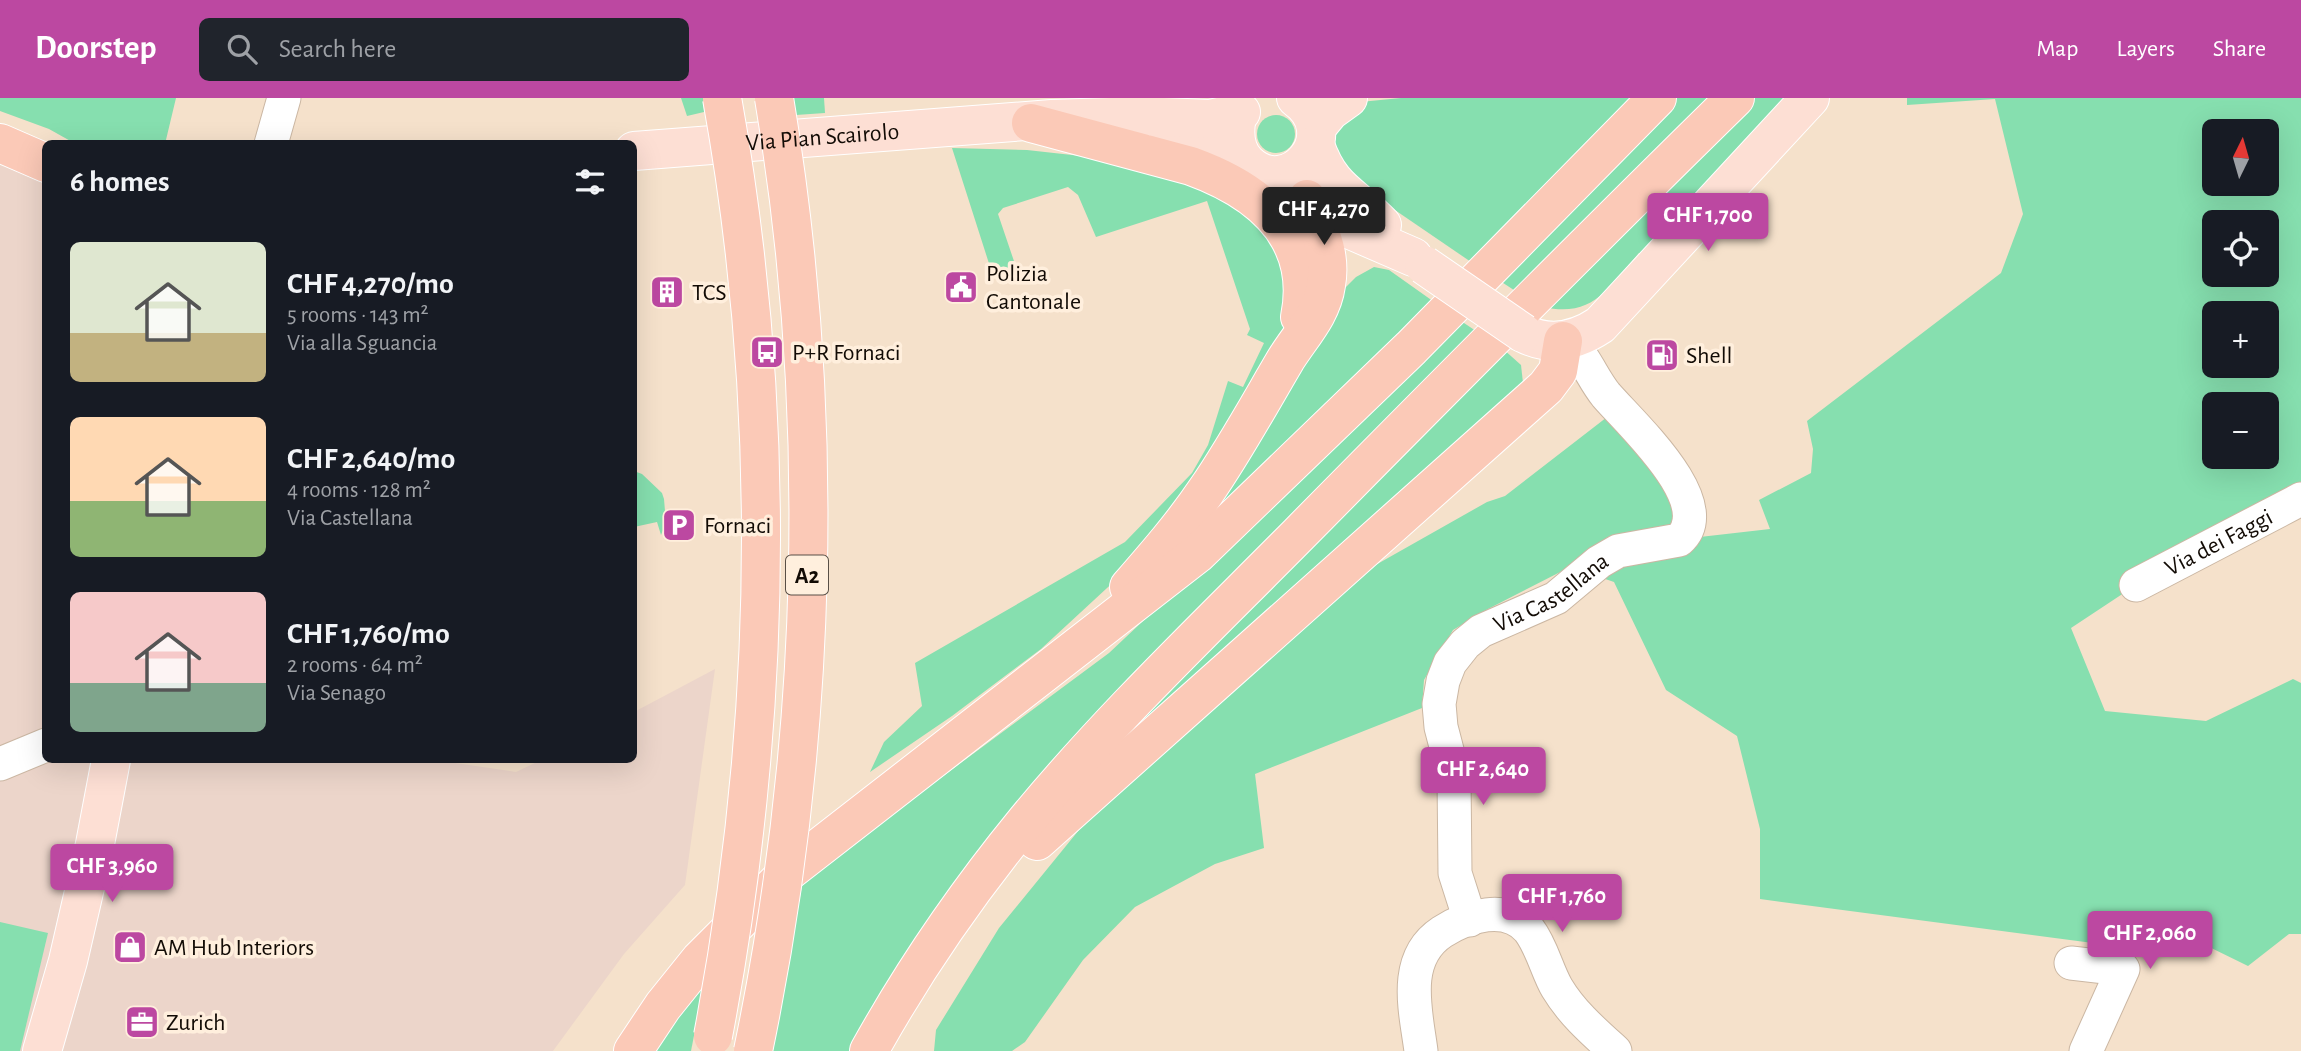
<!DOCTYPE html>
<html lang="en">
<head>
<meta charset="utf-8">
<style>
  :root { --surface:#171b24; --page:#20242c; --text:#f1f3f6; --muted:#9ea1a6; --accent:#bc48a1 }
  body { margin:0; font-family:"Alegreya Sans",sans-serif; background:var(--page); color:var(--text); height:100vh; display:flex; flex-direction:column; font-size:26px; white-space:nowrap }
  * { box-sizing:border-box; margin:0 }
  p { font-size:23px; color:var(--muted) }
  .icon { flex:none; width:38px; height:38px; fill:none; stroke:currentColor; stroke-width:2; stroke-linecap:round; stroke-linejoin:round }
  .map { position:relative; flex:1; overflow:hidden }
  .sheet { position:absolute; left:42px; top:42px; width:595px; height:623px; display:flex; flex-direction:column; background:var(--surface); border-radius:10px; box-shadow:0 7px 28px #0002 }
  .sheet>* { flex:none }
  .needle { width:46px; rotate:5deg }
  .fabs { position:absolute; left:2202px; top:21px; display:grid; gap:14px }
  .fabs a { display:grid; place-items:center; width:77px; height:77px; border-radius:10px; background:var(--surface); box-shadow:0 7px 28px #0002; font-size:35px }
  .price { position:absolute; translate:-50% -60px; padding:0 16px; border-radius:7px; background:var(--accent); color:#fff; font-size:23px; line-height:46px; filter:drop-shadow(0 2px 4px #0008) }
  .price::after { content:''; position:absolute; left:50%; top:42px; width:21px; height:16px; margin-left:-10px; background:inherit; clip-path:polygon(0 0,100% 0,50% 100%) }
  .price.current { background:#222; color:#fff }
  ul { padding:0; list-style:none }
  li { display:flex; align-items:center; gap:21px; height:175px; padding:0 28px }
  li span { display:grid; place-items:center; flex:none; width:196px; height:140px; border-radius:10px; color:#555 }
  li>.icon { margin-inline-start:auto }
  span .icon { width:84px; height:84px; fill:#fffc; stroke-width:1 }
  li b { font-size:30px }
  h2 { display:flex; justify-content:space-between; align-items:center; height:84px; padding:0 28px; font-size:30px }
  header { display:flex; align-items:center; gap:42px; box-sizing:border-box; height:98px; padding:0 35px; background:var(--accent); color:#fff }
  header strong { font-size:33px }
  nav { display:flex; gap:38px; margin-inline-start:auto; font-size:24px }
  .search { width:490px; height:63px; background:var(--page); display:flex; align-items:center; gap:18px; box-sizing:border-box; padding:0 24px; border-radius:10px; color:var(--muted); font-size:26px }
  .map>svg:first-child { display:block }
  .commercial { fill:#ecd5ca }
  .green { fill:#86dfaf; fill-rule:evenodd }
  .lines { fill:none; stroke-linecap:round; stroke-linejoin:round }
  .minor-casing { stroke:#cbb7a3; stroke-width:35 }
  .major-casing { stroke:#fff; stroke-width:40 }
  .highway-casing { stroke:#fff; stroke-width:40 }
  .minor { stroke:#fff; stroke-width:33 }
  .major { stroke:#fddfd4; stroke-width:38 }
  .highway { stroke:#fbc9b7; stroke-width:38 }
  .major-bridge-casing { stroke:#fff; stroke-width:40; stroke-linecap:butt }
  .highway-bridge-casing { stroke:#fff; stroke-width:40; stroke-linecap:butt }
  .major-bridge { stroke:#fddfd4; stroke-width:38 }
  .highway-bridge { stroke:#fbc9b7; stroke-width:38 }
  .labels { text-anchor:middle; stroke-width:7; stroke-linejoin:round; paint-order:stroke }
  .shield { fill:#ffefdd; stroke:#594f46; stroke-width:2 }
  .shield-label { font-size:23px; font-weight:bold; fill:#120b05 }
  .street-label { font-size:24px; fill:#120b05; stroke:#ffefdd }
  .poi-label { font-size:24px; fill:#120b05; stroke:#ffefdd; text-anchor:start }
</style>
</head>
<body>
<header>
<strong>Doorstep</strong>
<div class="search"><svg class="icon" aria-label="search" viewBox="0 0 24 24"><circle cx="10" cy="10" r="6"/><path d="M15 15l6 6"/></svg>Search here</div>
<nav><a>Map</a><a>Layers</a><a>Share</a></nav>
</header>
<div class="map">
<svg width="2301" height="953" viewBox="0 0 2301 953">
  <rect width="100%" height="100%" fill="#f5e1cb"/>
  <polygon class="commercial" points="0,67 45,84 46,662 435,662 516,674 541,662 634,662 634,614 715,571 685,787 624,856 553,953 0,953"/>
  <g class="green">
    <polygon points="0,0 176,0 165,46 74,45 49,31 0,13"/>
    <polygon points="681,0 703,0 704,14 687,18"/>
    <polygon points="792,0 824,0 825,15 796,17"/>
    <polygon points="1401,0 1640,0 1474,166 1348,80 1336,62 1333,35 1360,4"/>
    <polygon points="1675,0 1716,0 1520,196 1497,181"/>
    <path d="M 1752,0 L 1786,0 L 1647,155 L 1639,155 C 1608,190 1594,220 1543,209 Z"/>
    <path d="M 1907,0 L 2301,0 L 2301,411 L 2136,487 L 2071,530 L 2105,613 L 2206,623 L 2293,581 L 2301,585 L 2301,836 L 2289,836 L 2248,868 L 2197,843 L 2146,852 L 1760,801 L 1760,731 L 1737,638 L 1666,592 L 1614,484 L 1570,469 L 1488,511 L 1453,532 L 1424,582 L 1422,610 L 1255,676 L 1264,750 L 1215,766 L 1135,809 L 1083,862 L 1025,944 L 1012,953 L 934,953 L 936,932 L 999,830 L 1114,689 L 1349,482 L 1487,404 L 1505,398 L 1611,316 L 1665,375 L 1691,440 L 1770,431 L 1759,402 L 1811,375 L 1813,351 L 1807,323 L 2001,175 L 2023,116 L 1995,1 L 1907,7 ZM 2214,33 L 2266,33 L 2266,86 L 2214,86 ZM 2214,124 L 2266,124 L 2266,177 L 2214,177 ZM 2214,215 L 2266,215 L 2266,268 L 2214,268 ZM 2214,306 L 2266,306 L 2266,359 L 2214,359 Z"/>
    <circle cx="1276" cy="36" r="19"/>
    <polygon points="952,50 1027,52 1099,60 1216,86 1283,147 1289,225 1229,333 1133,466 1041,551 952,618 870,674 884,644 922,608 915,565 1125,444 1192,375 1208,347 1228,283 1243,289 1264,245 1247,237 1250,231 1207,103 1096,139 1078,97 1068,89 1003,110 998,116 1017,172 993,178"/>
    <polygon points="1374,169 1389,172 1437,206 1172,462 1344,191 1356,179"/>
    <polygon points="1458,221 1479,235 1359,354 853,953 773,953 803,782 1109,555 1260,413"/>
    <polygon points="1502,250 1521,267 1523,285 1104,663 1130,625"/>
    <polygon points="634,373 642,376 662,395 664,401 666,425 661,437 657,424 634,429"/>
    <polygon points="0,824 48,835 20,953 0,953"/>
    <polygon points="705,881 691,953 650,953"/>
  </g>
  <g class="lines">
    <g class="minor-casing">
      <g id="minor">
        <polyline points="271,46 284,0"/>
        <path id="s1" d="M 2136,487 L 2301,401"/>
        <polyline points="0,666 46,647"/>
        <path id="s2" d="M 1470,822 L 1455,775 L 1454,679 L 1441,629 L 1439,606 L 1443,583 L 1450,565 L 1465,546 L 1481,533 L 1556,500 L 1599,464 L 1618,453 L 1679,442 C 1720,406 1630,325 1606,297 C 1597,286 1591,273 1583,261 C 1578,254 1570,249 1563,243"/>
        <polyline points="2071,865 2123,871 2086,953"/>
        <path d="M 1421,953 C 1416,914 1401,861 1442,834 C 1467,818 1507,805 1529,832 C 1542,849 1547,873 1557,890 C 1572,915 1594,934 1615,953"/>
      </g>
    </g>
    <g class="major-casing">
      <g id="major">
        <path d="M 1236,24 C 1234,39 1236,54 1247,65 C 1288,105 1348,37 1296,0"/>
        <polyline points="1316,30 1330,13 1348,0"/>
        <polyline points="1169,36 1237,50"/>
        <path d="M 1315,47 C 1331,93 1352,95 1382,127"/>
        <path id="s3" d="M 634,53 L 1052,21 L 1140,18 L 1210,21 L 1241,14"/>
        <polyline points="1293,91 1353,133 1413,159"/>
        <path d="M 1523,235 C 1550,249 1576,243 1600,227 L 1810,0"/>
        <polyline points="42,953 68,863 95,746 111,662"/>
      </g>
    </g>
    <g class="highway-casing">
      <g id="highway">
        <path d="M 1031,25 L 1191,68 C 1260,93 1316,139 1300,219"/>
        <polyline points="0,45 46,65"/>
        <path d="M 1129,489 C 1156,458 1183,427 1206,393 C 1235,351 1260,305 1286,261 C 1301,237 1322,216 1326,187 C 1332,155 1318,130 1307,101"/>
        <polyline points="1037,743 1546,289 1558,273 1563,243"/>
        <polyline points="633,953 663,908 700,862 789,773 1197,456 1411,250 1657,0"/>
        <path d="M 869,953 C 914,872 967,795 1026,723 C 1110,621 1206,530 1299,436 C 1443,290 1588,144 1735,0"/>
      </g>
    </g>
    <use href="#minor" class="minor"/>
    <use href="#major" class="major"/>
    <use href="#highway" class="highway"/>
    <g class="major-bridge-casing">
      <polyline id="major-bridge" points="1424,167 1523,235"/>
    </g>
    <g class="highway-bridge-casing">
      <g id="highway-bridge">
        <path d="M 713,938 C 772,628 778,312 722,0"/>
        <path d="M 753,953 C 818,641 827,315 774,0"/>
      </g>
    </g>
    <use href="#major-bridge" class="major-bridge"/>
    <use href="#highway-bridge" class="highway-bridge"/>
  </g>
  <defs>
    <g id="civic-square" transform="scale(1.75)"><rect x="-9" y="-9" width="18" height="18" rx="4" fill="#bc48a1" stroke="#ffefdd"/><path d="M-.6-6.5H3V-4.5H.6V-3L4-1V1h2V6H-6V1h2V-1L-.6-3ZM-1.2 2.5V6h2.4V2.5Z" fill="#fff"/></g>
    <g id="building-square" transform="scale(1.75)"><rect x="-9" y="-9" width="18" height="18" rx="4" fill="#bc48a1" stroke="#ffefdd"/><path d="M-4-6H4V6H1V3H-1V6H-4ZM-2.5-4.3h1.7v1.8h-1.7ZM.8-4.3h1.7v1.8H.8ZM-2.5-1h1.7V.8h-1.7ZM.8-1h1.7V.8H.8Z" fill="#fff"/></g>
    <g id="bus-square" transform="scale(1.75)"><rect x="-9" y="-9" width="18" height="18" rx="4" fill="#bc48a1" stroke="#ffefdd"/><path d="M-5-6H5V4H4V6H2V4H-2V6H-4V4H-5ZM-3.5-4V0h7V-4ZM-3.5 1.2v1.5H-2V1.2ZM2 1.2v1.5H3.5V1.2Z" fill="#fff"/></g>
    <g id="fuel-square" transform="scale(1.75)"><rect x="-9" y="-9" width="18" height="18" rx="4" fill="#bc48a1" stroke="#ffefdd"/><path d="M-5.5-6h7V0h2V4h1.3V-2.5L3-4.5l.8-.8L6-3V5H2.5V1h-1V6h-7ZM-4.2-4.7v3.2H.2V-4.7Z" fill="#fff"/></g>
    <g id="parking-square" transform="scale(1.75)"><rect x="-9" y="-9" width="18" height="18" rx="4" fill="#bc48a1" stroke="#ffefdd"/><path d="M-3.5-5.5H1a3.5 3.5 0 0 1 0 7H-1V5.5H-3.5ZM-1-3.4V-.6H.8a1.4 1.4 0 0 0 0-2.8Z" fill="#fff"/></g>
    <g id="shop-square" transform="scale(1.75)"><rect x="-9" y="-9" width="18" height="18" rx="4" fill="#bc48a1" stroke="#ffefdd"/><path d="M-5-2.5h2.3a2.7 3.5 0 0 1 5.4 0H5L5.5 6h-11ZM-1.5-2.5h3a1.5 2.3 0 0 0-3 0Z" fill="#fff"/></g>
    <g id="office-square" transform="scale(1.75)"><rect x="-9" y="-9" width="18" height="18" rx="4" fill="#bc48a1" stroke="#ffefdd"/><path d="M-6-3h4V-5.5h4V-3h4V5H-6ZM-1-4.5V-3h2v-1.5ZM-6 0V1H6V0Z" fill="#fff"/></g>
  </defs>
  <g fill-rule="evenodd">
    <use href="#civic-square" x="961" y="189"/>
    <use href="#building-square" x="667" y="194"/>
    <use href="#bus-square" x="767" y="254"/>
    <use href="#fuel-square" x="1662" y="257"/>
    <use href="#parking-square" x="679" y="427"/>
    <use href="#shop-square" x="130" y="849"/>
    <use href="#office-square" x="142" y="924"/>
  </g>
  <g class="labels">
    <rect class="shield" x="786" y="457.5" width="42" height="39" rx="5"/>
    <g class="shield-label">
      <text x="807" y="485">A2</text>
    </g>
    <g class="street-label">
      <text dy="8" stroke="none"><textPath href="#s3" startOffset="189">Via Pian Scairolo</textPath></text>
      <text dy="8" stroke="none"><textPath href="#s1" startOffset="93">Via dei Faggi</textPath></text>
      <text dy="8" stroke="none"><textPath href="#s2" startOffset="388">Via Castellana</textPath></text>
    </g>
    <g class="poi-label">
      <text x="986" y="183">Polizia<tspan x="986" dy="28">Cantonale</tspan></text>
      <text x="692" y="202">TCS</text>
      <text x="792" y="262">P+R Fornaci</text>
      <text x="1686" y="265">Shell</text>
      <text x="704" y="435">Fornaci</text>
      <text x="154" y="857">AM Hub Interiors</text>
      <text x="166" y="932">Zurich</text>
    </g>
  </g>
</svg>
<div class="fabs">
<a><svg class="needle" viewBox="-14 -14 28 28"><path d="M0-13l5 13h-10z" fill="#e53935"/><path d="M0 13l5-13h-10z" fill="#9ea1a6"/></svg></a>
<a><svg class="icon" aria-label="locate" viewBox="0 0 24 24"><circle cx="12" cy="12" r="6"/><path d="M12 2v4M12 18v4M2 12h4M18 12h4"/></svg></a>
<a>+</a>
<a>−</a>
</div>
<b class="price current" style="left:1324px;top:149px">CHF 4,270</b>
<b class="price" style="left:1708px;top:155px">CHF 1,700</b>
<b class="price" style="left:1483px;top:709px">CHF 2,640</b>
<b class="price" style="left:112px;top:806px">CHF 3,960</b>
<b class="price" style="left:1562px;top:836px">CHF 1,760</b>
<b class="price" style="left:2150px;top:873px">CHF 2,060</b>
<section class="sheet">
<h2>6 homes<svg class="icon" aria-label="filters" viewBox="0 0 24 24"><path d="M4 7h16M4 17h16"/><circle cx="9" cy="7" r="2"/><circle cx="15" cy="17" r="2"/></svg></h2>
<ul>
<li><span style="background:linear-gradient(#dfe7d0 65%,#c2b280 0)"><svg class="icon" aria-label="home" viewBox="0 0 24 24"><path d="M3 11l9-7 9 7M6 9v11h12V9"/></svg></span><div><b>CHF 4,270/mo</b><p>5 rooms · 143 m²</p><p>Via alla Sguancia</p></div></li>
<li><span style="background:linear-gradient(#ffd9b3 60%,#8fb573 0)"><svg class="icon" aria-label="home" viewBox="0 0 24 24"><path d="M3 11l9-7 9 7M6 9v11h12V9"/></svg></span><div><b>CHF 2,640/mo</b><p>4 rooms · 128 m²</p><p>Via Castellana</p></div></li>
<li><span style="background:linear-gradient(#f6c9c9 65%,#7fa58c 0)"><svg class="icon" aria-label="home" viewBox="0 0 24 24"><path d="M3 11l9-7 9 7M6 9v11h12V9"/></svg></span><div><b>CHF 1,760/mo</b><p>2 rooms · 64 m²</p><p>Via Senago</p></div></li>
</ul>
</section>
</div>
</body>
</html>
